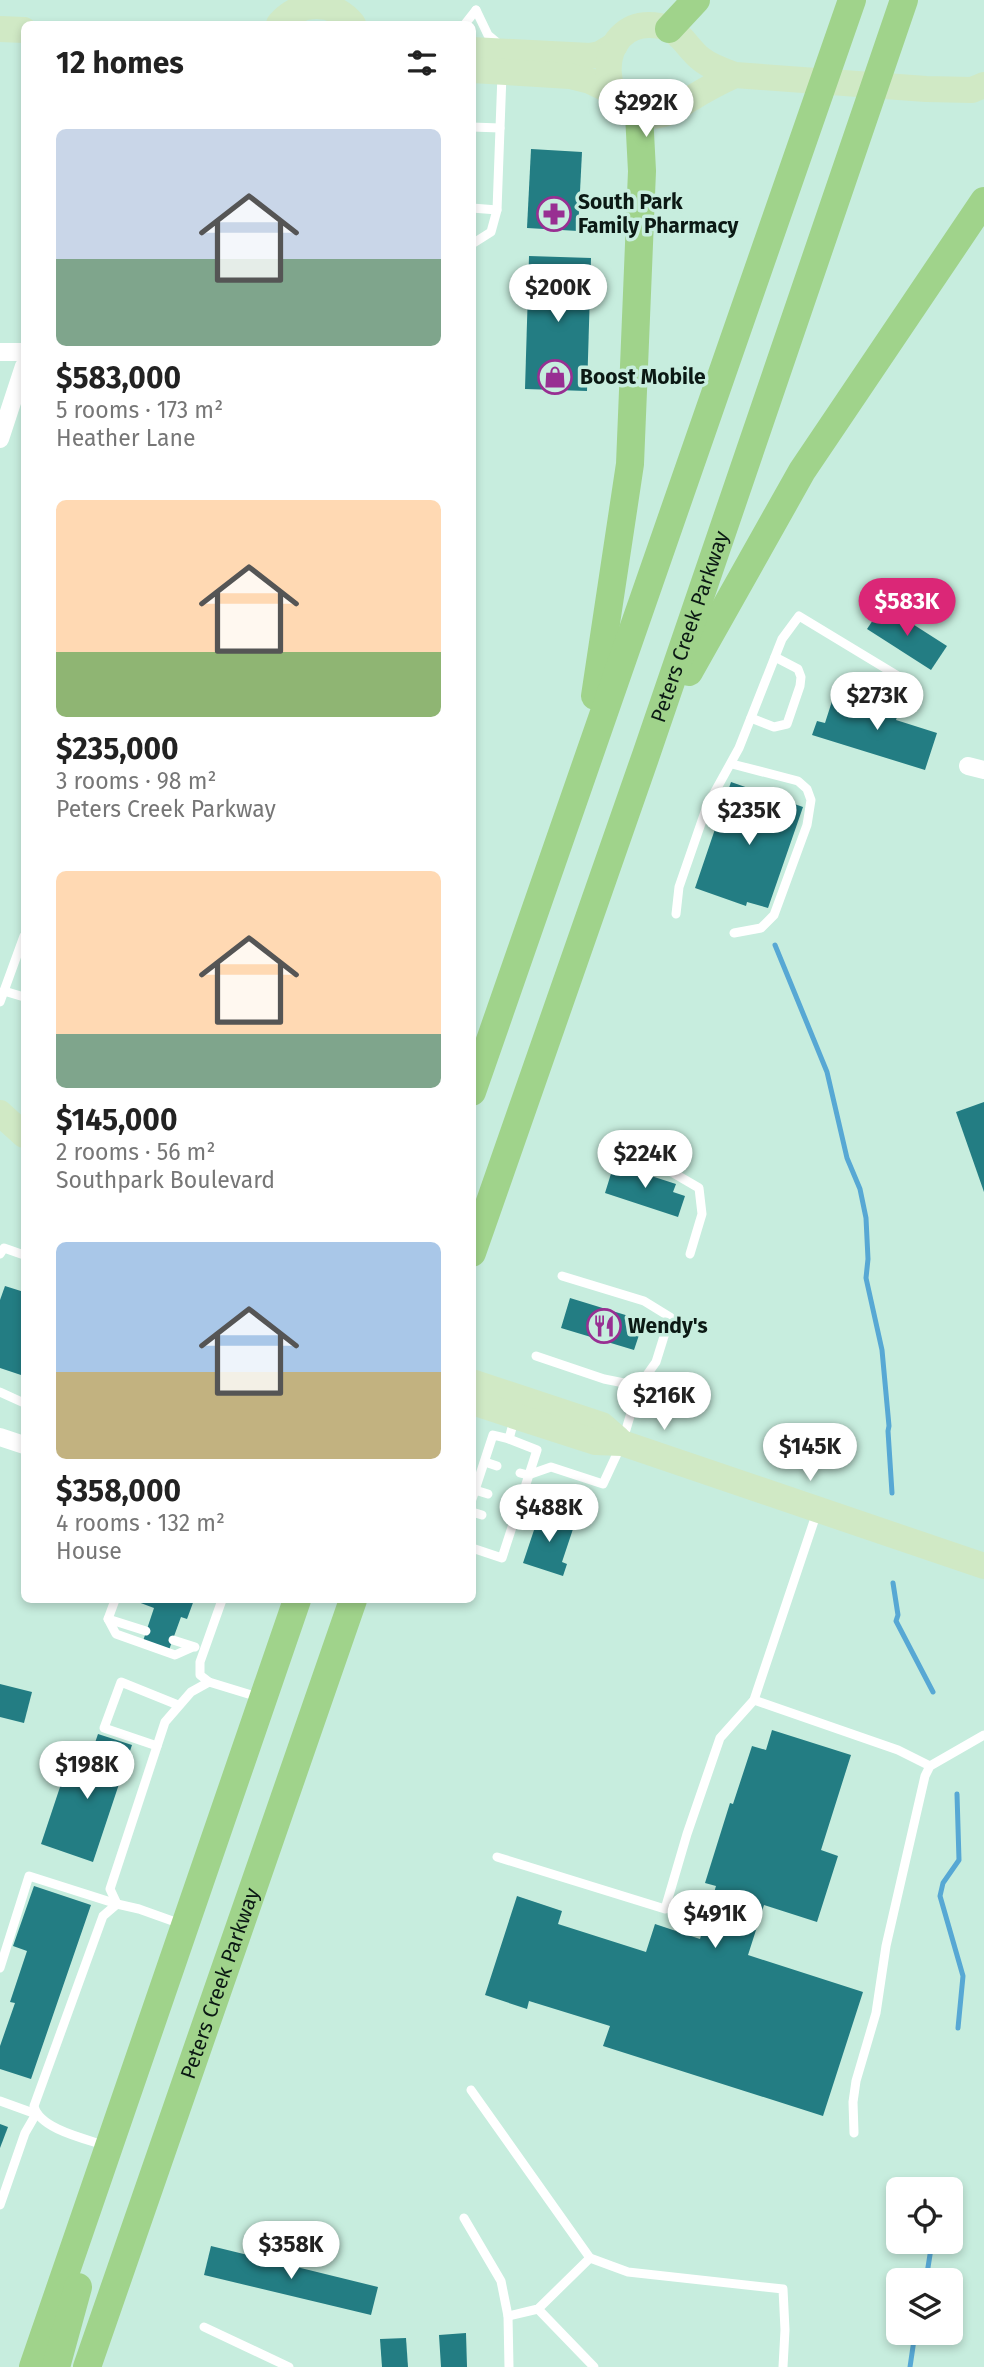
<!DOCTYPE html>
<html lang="en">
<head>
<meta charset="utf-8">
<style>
  :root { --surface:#fff; --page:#f2f2f2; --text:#222; --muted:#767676; --accent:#db2777 }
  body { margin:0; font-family:"Fira Sans",sans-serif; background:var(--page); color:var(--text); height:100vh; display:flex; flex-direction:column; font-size:26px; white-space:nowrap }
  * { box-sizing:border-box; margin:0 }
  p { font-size:23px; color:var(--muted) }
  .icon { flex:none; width:38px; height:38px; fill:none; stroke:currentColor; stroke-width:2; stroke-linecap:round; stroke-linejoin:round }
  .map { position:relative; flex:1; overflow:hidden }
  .sheet { position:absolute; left:21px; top:21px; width:455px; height:1582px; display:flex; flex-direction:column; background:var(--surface); border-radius:10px; box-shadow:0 4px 10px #0003 }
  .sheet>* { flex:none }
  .fabs { position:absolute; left:886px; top:2177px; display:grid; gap:14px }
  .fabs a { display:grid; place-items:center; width:77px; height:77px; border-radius:10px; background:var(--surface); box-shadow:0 4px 10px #0003; font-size:35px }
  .price { position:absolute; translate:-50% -60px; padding:0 16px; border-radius:24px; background:#fff; color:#222; font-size:23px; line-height:46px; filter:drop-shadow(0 2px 4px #0008) }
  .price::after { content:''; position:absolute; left:50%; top:42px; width:21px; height:16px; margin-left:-10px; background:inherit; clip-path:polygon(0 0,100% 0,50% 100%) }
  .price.on { background:var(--accent); color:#fff }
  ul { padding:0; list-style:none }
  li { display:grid; align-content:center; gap:14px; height:371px; padding:0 35px }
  li span { display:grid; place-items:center; height:217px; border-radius:10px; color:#555 }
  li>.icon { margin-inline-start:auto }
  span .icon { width:126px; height:126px; fill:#fffc; stroke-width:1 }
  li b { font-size:30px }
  h2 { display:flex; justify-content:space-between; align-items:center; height:84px; padding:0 35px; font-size:30px }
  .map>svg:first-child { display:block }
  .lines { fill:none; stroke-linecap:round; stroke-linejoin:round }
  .stream { stroke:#57a8d4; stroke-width:5 }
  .building { fill:#237d83 }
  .lane { stroke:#fff; stroke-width:9 }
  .street { stroke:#fff; stroke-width:18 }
  .secondary { stroke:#d0e9c5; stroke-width:26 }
  .primary { stroke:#a0d38b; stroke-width:28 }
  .labels { text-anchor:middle; stroke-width:7; stroke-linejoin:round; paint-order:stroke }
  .poi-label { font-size:21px; font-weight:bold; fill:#0b1914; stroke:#c7edde; text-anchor:start }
  .street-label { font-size:21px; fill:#0b1914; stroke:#c7edde }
</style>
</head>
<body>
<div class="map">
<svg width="984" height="2367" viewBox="0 0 984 2367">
  <rect width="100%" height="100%" fill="#c7edde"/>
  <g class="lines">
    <g class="stream">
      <polyline points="775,945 827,1072 847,1158 860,1189 866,1218 868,1259 866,1278 882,1350 889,1426 888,1431 892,1493"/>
      <polyline points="893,1583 898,1615 896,1621 933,1692"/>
      <polyline points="957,1794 959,1860 943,1883 940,1896 963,1976 958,2028"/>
      <polyline points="926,2280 932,2242"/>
      <polyline points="910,2367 915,2333"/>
    </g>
  </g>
  <g class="building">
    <polygon points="531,149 582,152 578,231 527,228"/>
    <polygon points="529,256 591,258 587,391 525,389"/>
    <polygon points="883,605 947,646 931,670 867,629"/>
    <polygon points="867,697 900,708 896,720 937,733 925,770 812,735 817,721 825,723 833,698 864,707"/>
    <polygon points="731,782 803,807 768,908 747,902 746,906 695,888"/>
    <polygon points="984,1102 984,1192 956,1112"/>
    <polygon points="614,1164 676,1184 673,1192 685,1196 678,1217 605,1193"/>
    <polygon points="5,1286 24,1292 24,1376 0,1368 0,1300"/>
    <polygon points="570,1298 632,1317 629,1326 641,1329 634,1350 561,1328"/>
    <polygon points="540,1512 575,1523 562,1562 567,1564 563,1576 523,1563"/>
    <polygon points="139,1600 194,1600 187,1619 181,1617 169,1650 143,1641 154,1608 138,1602"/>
    <polygon points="0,1684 32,1692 24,1723 0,1717"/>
    <polygon points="772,1730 851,1755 821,1850 838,1856 817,1922 764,1905 748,1955 863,1992 823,2116 603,2046 610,2026 529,2001 527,2009 485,1995 517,1896 562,1911 558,1924 646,1952 655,1924 700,1939 716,1886 705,1883 730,1803 733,1804 752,1746 766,1750"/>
    <polygon points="98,1734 132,1745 93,1862 41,1844 67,1766 85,1772"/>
    <polygon points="34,1886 91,1905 31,2079 0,2069 0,2046 15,2003 10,2002 27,1951 13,1946"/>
    <polygon points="0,2124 8,2127 0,2148"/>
    <polygon points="211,2246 378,2287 371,2315 204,2275"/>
    <polygon points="466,2333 467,2367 441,2367 439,2335"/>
    <polygon points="406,2338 408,2367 382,2367 380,2339"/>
  </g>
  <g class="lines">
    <g class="lane">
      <polyline points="476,10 488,35 500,45"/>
      <polyline points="465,24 476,10"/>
      <polyline points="472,127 500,128"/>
      <polyline points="472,208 497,210"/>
      <polyline points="472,244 491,232 497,210 502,74"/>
      <polyline points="751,718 774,727 787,724 800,686 801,677 798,669 775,657"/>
      <polyline points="732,764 798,781 807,789 811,800 807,825 774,915 761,928 734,933"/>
      <polyline points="676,914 679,887 707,806 739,748 782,639 799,616 908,682"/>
      <polyline points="4,991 24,997"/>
      <polyline points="0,1002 24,936"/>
      <polyline points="606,1146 663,1167 699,1188 702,1214 690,1254"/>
      <polyline points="0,1254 4,1248 24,1255"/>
      <polyline points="536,1356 604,1379 639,1386 656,1362 670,1317 644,1301 562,1276"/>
      <polyline points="0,1392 24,1403"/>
      <polyline points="485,1462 497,1466"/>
      <polyline points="520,1473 528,1475 551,1467 603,1484 622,1443 639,1386"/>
      <polyline points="475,1490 488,1494"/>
      <polyline points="472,1499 493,1435 509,1439 514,1420"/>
      <polyline points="472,1512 482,1515"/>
      <polyline points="472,1548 502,1558 537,1450 509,1439"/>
      <polyline points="115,1600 108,1619 116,1634 175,1655 193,1647"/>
      <polyline points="222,1600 200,1662 200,1675 209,1682 258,1697"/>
      <polyline points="108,1619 146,1631"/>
      <polyline points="173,1640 195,1647"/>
      <polyline points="754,1700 898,1750 930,1766"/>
      <polyline points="157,1746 104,1728 121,1682 178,1705"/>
      <polyline points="497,1857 665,1909 687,1834 720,1738 754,1700 817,1512"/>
      <polyline points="117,1904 110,1889 165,1722 191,1692 209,1682"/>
      <polyline points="0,1968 29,1876 117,1904"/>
      <polyline points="471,2090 590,2258 628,2272 783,2289 785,2330 783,2367"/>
      <polyline points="0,2101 36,2114 25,2133 0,2205"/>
      <polyline points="854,2133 853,2102 856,2081 876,2013 886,1946 925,1776 930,1766 984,1735"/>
      <path d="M 107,2146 C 86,2139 39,2129 34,2106 L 103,1916 L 117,1904 L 139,1909 L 181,1924"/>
      <polyline points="464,2218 501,2281 508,2316 509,2367"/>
      <polyline points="538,2309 594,2367"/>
      <polyline points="508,2316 538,2309 590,2258"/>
      <polyline points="204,2327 289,2367"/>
    </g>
    <g class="street">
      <polyline points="0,352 24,352"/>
      <polyline points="0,439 24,366"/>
      <polyline points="968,766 984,770"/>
      <polyline points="0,1437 24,1445"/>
    </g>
    <g class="secondary">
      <path d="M 279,24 C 300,0 333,0 353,24"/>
      <polyline points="0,29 24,30"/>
      <polyline points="472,50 590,56 600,54 615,45"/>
      <polyline points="472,70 570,76 590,81 613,92"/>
      <path d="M 735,75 C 720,82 706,89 692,98 C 683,103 675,111 664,114 C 594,133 588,13 660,26 C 681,30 686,47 701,59 C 711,67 723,71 735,75 L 926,89 L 972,90 L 984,85"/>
      <polyline points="0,1113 24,1135"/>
      <polyline points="472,1382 602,1425 618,1439"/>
      <polyline points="472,1402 595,1442 622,1443 984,1566"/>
    </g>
    <g class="primary">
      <polyline points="669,29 696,0"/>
      <polyline points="689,672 802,471 984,201"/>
      <polyline points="595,696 630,464 642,171 639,114"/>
      <polyline points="472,1092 852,0"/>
      <path id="s1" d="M 472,1253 L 646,755 L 904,0"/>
      <polyline points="33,2367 297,1600"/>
      <polyline points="56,2367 78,2287"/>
      <path id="s2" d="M 87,2367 L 353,1600"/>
    </g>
  </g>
  <defs>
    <g id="pharmacy-ring" transform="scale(1.75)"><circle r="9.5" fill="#c7edde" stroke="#982f92" stroke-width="1.5"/><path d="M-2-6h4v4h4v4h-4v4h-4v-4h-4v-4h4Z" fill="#982f92"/></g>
    <g id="shop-ring" transform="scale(1.75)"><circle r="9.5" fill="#c7edde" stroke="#982f92" stroke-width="1.5"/><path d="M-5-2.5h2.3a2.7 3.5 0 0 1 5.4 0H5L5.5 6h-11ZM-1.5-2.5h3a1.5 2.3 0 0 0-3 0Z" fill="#982f92"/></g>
    <g id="restaurant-ring" transform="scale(1.75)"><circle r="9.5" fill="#c7edde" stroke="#982f92" stroke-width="1.5"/><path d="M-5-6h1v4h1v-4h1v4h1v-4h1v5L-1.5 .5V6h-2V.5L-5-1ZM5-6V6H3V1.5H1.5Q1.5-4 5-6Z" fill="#982f92"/></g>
  </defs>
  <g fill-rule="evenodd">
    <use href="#pharmacy-ring" x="554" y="214"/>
    <use href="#shop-ring" x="555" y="377"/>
    <use href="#restaurant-ring" x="604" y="1326"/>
  </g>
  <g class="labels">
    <g class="poi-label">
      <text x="578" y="209">South Park<tspan x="578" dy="24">Family Pharmacy</tspan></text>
      <text x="580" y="384">Boost Mobile</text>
      <text x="628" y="1333">Wendy's</text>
    </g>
    <g class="street-label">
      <text dy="7" stroke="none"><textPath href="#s1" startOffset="663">Peters Creek Parkway</textPath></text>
      <text dy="7" stroke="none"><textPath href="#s2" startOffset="406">Peters Creek Parkway</textPath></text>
    </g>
  </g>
</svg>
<div class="fabs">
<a><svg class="icon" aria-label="locate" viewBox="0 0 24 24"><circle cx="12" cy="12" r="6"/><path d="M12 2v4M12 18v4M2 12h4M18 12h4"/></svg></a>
<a><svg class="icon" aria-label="layers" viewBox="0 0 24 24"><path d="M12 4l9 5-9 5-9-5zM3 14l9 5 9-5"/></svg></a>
</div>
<b class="price" style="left:646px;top:139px">$292K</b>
<b class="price" style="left:558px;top:324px">$200K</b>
<b class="price on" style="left:907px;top:638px">$583K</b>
<b class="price" style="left:877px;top:732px">$273K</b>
<b class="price" style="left:749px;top:847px">$235K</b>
<b class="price" style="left:645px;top:1190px">$224K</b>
<b class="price" style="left:664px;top:1432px">$216K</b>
<b class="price" style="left:810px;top:1483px">$145K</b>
<b class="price" style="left:549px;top:1544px">$488K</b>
<b class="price" style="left:87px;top:1801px">$198K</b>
<b class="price" style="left:715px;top:1950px">$491K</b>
<b class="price" style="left:291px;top:2281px">$358K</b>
<section class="sheet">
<h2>12 homes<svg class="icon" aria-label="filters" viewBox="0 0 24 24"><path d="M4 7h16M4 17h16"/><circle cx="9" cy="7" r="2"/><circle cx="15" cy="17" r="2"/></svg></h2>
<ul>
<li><span style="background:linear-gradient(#c9d6e8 60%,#7fa58c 0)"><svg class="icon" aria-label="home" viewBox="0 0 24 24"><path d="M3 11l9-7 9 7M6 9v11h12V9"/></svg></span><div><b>$583,000</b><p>5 rooms · 173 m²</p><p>Heather Lane</p></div></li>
<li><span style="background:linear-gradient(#ffd9b3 70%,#8fb573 0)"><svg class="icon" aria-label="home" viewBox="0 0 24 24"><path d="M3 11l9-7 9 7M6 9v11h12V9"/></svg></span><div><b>$235,000</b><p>3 rooms · 98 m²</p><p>Peters Creek Parkway</p></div></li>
<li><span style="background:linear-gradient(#ffd9b3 75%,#7fa58c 0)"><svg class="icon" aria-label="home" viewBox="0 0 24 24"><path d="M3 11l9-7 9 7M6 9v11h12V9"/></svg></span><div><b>$145,000</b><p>2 rooms · 56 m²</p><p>Southpark Boulevard</p></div></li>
<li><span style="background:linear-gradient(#a9c7e8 60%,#c2b280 0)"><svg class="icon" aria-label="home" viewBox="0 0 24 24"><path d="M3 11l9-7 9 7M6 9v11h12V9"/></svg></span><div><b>$358,000</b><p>4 rooms · 132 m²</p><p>House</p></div></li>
</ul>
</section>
</div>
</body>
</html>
